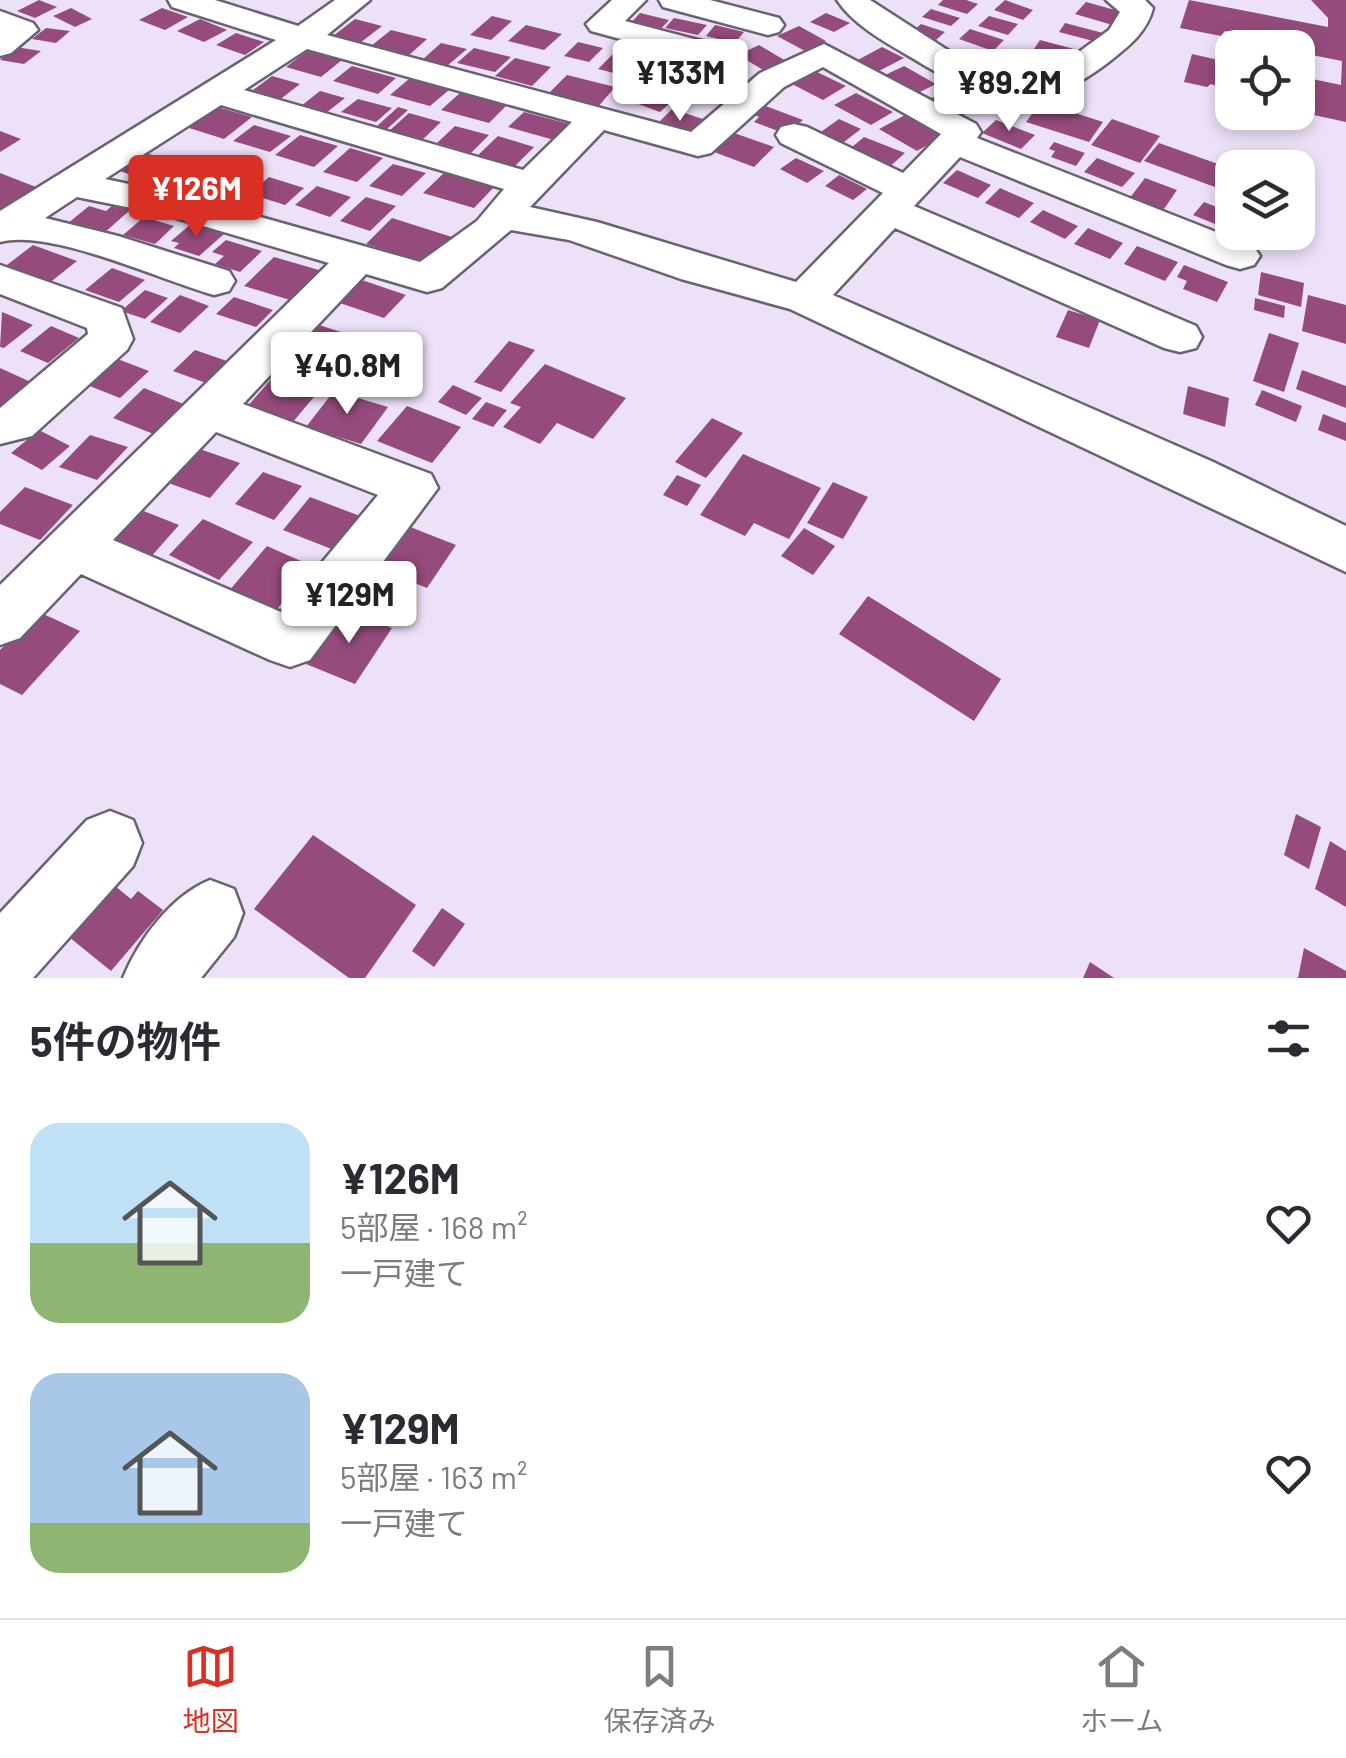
<!DOCTYPE html>
<html lang="ja">
<head>
<meta charset="utf-8">
<style>
  :root { --surface:#fff; --page:#f7f7f7; --text:#2b2b33; --muted:#7c7c81; --line:#e1e1e2; --accent:#d93025 }
  body { margin:0; font-family:Barlow,"Noto Sans JP",sans-serif; background:var(--page); color:var(--text); height:100vh; display:flex; flex-direction:column; font-size:38px; white-space:nowrap }
  * { box-sizing:border-box; margin:0 }
  p { font-size:32px; color:var(--muted) }
  .icon { flex:none; width:55px; height:55px; fill:none; stroke:currentColor; stroke-width:2; stroke-linecap:round; stroke-linejoin:round }
  .map { position:relative; height:978px; overflow:hidden }
  .drawer { display:flex; flex-direction:column; background:var(--surface); flex:1 }
  .drawer>* { flex:none }
  .tools { position:absolute; left:1215px; top:30px; display:grid; gap:20px }
  .tools a { display:grid; place-items:center; width:100px; height:100px; border-radius:20px; background:var(--surface); box-shadow:0 5px 15px #0003; font-size:50px }
  .price { position:absolute; translate:-50% -85px; padding:0 22px; border-radius:10px; background:#fff; color:#222; font-size:32px; line-height:65px; filter:drop-shadow(0 2px 5px #0008) }
  .price::after { content:''; position:absolute; left:50%; top:60px; width:30px; height:22px; margin-left:-15px; background:inherit; clip-path:polygon(0 0,100% 0,50% 100%) }
  .price.current { background:var(--accent); color:#fff }
  ul { padding:0; list-style:none }
  li { display:flex; align-items:center; gap:30px; height:250px; padding:0 30px }
  li span { display:grid; place-items:center; flex:none; width:280px; height:200px; border-radius:30px; color:#555 }
  li>.icon { margin-inline-start:auto }
  span .icon { width:120px; height:120px; fill:#fffc; stroke-width:1 }
  li b { font-size:42px }
  h2 { display:flex; justify-content:space-between; align-items:center; height:120px; padding:0 30px; font-size:42px }
  .tab-bar { display:flex; justify-content:space-around; align-items:center; height:140px; border-top:2px solid var(--line); background:var(--surface); font-size:28px; color:var(--muted) }
  .tab-bar a { display:grid; justify-items:center; gap:5px }
  .tab-bar .current { color:var(--accent) }
  .map>svg:first-child { display:block }
  .building { fill:#954b7b }
  .lines { fill:none; stroke-linecap:round; stroke-linejoin:round }
  .minor-casing { stroke:#6b6175; stroke-width:5 }
  .minor { fill:#fff; fill-rule:evenodd }
</style>
</head>
<body>
<div class="map">
<svg width="1346" height="978" viewBox="0 0 1346 978">
  <rect width="100%" height="100%" fill="#ede1f8"/>
  <g class="building">
    <polygon points="39,0 57,7 35,18 17,11"/>
    <polygon points="943,0 966,0 978,4 967,14 938,5"/>
    <polygon points="1005,0 1033,10 1023,20 994,10"/>
    <polygon points="1189,0 1328,27 1328,18 1311,0 1346,0 1346,122 1300,112 1301,105 1298,105 1298,76 1341,85 1342,61 1307,54 1308,47 1225,31 1221,36 1180,28"/>
    <polygon points="1086,2 1126,13 1116,26 1075,14"/>
    <polygon points="71,8 92,19 75,27 53,16"/>
    <polygon points="162,8 188,17 165,30 139,20"/>
    <polygon points="931,9 960,18 951,26 922,17"/>
    <polygon points="640,13 669,20 659,31 630,24"/>
    <polygon points="826,13 850,23 834,32 810,22"/>
    <polygon points="492,16 512,21 491,40 470,35"/>
    <polygon points="989,16 1018,24 1008,35 978,26"/>
    <polygon points="674,18 707,25 698,35 665,28"/>
    <polygon points="200,19 227,30 204,42 177,31"/>
    <polygon points="355,19 382,26 360,43 333,36"/>
    <polygon points="1065,23 1103,33 1097,42 1059,32"/>
    <polygon points="921,24 945,32 936,40 912,32"/>
    <polygon points="526,25 562,34 544,50 508,41"/>
    <polygon points="715,25 744,32 735,43 706,36"/>
    <polygon points="799,26 826,41 805,51 777,36"/>
    <polygon points="46,28 70,31 56,43 32,39"/>
    <polygon points="970,29 1004,40 993,51 959,39"/>
    <polygon points="391,30 427,39 408,56 371,46"/>
    <polygon points="236,33 264,42 245,55 216,45"/>
    <polygon points="1040,40 1078,50 1070,62 1032,52"/>
    <polygon points="578,42 603,48 589,62 564,56"/>
    <polygon points="441,43 467,49 447,66 422,60"/>
    <polygon points="759,45 786,61 765,71 738,55"/>
    <polygon points="16,47 41,51 24,64 0,60"/>
    <polygon points="882,47 904,58 875,73 854,62"/>
    <polygon points="474,48 511,57 495,72 457,63"/>
    <polygon points="959,49 987,59 976,69 948,60"/>
    <polygon points="307,51 342,60 321,77 286,67"/>
    <polygon points="613,54 643,62 629,77 598,69"/>
    <polygon points="1021,54 1049,62 1035,82 1006,73"/>
    <polygon points="1192,54 1232,63 1232,92 1211,84 1207,87 1184,82"/>
    <polygon points="657,55 683,62 672,75 645,68"/>
    <polygon points="515,58 551,67 532,86 495,76"/>
    <polygon points="352,66 396,78 378,94 333,81"/>
    <polygon points="904,66 936,84 914,95 881,77"/>
    <polygon points="815,71 846,86 823,100 792,84"/>
    <polygon points="709,72 745,86 728,100 691,85"/>
    <polygon points="567,75 615,87 597,108 547,95"/>
    <polygon points="272,76 300,84 278,101 249,93"/>
    <polygon points="409,79 449,90 430,106 390,95"/>
    <polygon points="645,89 674,99 660,112 630,101"/>
    <polygon points="945,90 977,107 956,119 924,103"/>
    <polygon points="320,91 345,98 326,113 301,106"/>
    <polygon points="460,93 507,105 489,123 441,110"/>
    <polygon points="856,93 893,112 871,125 834,105"/>
    <polygon points="358,99 392,108 376,122 341,112"/>
    <polygon points="1041,102 1103,122 1089,142 1026,122"/>
    <polygon points="763,105 803,120 786,134 754,122 759,117 752,114"/>
    <polygon points="214,106 252,117 224,139 186,127"/>
    <polygon points="398,107 408,110 386,130 376,127"/>
    <polygon points="672,109 706,120 689,138 654,127"/>
    <polygon points="524,112 569,124 554,140 508,127"/>
    <polygon points="409,113 441,122 420,142 388,132"/>
    <polygon points="907,114 945,135 917,151 879,129"/>
    <polygon points="839,119 861,129 840,145 818,134"/>
    <polygon points="1112,119 1160,136 1140,163 1091,145"/>
    <polygon points="996,120 1035,135 1021,149 982,133"/>
    <polygon points="254,125 291,136 270,152 233,141"/>
    <polygon points="455,126 489,135 471,153 437,143"/>
    <polygon points="0,131 21,139 0,152"/>
    <polygon points="734,133 774,147 754,167 714,152"/>
    <polygon points="300,135 338,146 314,167 275,155"/>
    <polygon points="498,136 534,147 514,167 477,156"/>
    <polygon points="864,137 905,153 887,169 846,152"/>
    <polygon points="1054,142 1085,153 1076,166 1051,157 1055,151 1049,149"/>
    <polygon points="1159,143 1232,169 1232,177 1223,190 1144,161"/>
    <polygon points="350,148 383,158 357,182 323,172"/>
    <polygon points="135,150 173,161 148,180 110,168"/>
    <polygon points="796,158 824,171 807,183 780,169"/>
    <polygon points="1097,158 1135,173 1122,187 1084,172"/>
    <polygon points="181,161 222,173 197,193 156,180"/>
    <polygon points="393,164 426,173 402,196 369,186"/>
    <polygon points="957,170 991,185 978,198 943,183"/>
    <polygon points="445,172 495,186 474,208 423,193"/>
    <polygon points="0,173 36,187 0,211"/>
    <polygon points="233,173 248,177 225,196 210,191"/>
    <polygon points="839,175 867,189 853,200 825,186"/>
    <polygon points="269,177 304,188 285,205 250,194"/>
    <polygon points="1145,178 1177,190 1162,212 1129,199"/>
    <polygon points="317,186 351,197 330,217 295,205"/>
    <polygon points="1000,188 1034,203 1019,218 985,203"/>
    <polygon points="366,197 396,206 370,231 340,221"/>
    <polygon points="1204,202 1232,213 1232,231 1193,215"/>
    <polygon points="113,205 130,210 103,234 67,224 89,206 106,211"/>
    <polygon points="1043,210 1078,226 1065,239 1030,222"/>
    <polygon points="144,217 174,226 155,244 123,235"/>
    <polygon points="392,218 452,237 427,263 366,244"/>
    <polygon points="191,224 224,234 199,256 174,248 179,243 171,241"/>
    <polygon points="1088,228 1123,243 1110,259 1074,244"/>
    <polygon points="226,240 262,251 240,272 215,264 224,256 212,252"/>
    <polygon points="33,245 77,261 48,284 3,268"/>
    <polygon points="1137,246 1178,262 1165,281 1124,264"/>
    <polygon points="274,257 319,270 290,300 244,286"/>
    <polygon points="1184,265 1228,282 1217,302 1183,289 1187,281 1177,277"/>
    <polygon points="112,268 145,280 119,302 85,290"/>
    <polygon points="1261,272 1304,283 1301,307 1258,295"/>
    <polygon points="353,277 406,295 384,318 331,300"/>
    <polygon points="145,290 168,298 145,319 121,311"/>
    <polygon points="180,295 209,306 180,333 150,322"/>
    <polygon points="1308,295 1346,305 1346,344 1302,331"/>
    <polygon points="234,297 273,310 256,327 216,314"/>
    <polygon points="1255,298 1285,306 1284,318 1254,310"/>
    <polygon points="1068,310 1100,320 1089,348 1056,337"/>
    <polygon points="2,312 33,325 4,348 0,347"/>
    <polygon points="316,324 366,340 341,368 291,351"/>
    <polygon points="51,326 79,338 48,363 20,351"/>
    <polygon points="1269,333 1299,343 1284,392 1253,381"/>
    <polygon points="509,341 535,350 501,392 474,382"/>
    <polygon points="195,350 227,361 206,383 173,371"/>
    <polygon points="107,355 149,371 120,398 77,381"/>
    <polygon points="545,364 626,398 593,439 557,423 540,444 503,427 521,407 510,403"/>
    <polygon points="0,368 33,383 0,411"/>
    <polygon points="1302,370 1346,386 1346,408 1296,389"/>
    <polygon points="274,376 319,391 292,423 246,408"/>
    <polygon points="453,385 482,398 466,415 438,402"/>
    <polygon points="1188,386 1229,398 1225,427 1183,414"/>
    <polygon points="144,388 186,405 156,435 113,418"/>
    <polygon points="1262,390 1302,406 1296,422 1255,405"/>
    <polygon points="334,391 388,407 361,444 306,427"/>
    <polygon points="486,402 507,410 493,427 472,419"/>
    <polygon points="407,406 461,427 432,463 377,441"/>
    <polygon points="1323,414 1346,423 1346,441 1318,430"/>
    <polygon points="712,418 743,433 706,478 675,462"/>
    <polygon points="39,430 70,446 42,470 11,453"/>
    <polygon points="90,435 128,447 97,480 59,467"/>
    <polygon points="191,446 240,463 210,498 160,480"/>
    <polygon points="743,454 821,488 789,539 754,523 745,536 700,515"/>
    <polygon points="263,472 302,486 274,520 235,504"/>
    <polygon points="677,475 701,485 687,506 663,495"/>
    <polygon points="833,482 868,497 843,539 807,523"/>
    <polygon points="25,487 73,505 40,540 0,524 0,512"/>
    <polygon points="310,497 360,516 334,550 283,530"/>
    <polygon points="136,508 179,525 149,559 105,540"/>
    <polygon points="203,519 253,542 219,580 169,555"/>
    <polygon points="400,523 456,545 427,588 369,565"/>
    <polygon points="804,528 835,546 813,575 781,556"/>
    <polygon points="267,546 312,566 274,613 228,592"/>
    <polygon points="868,596 1001,679 974,721 839,634"/>
    <polygon points="345,609 392,628 355,684 306,664"/>
    <polygon points="37,611 80,631 22,695 0,684 0,650"/>
    <polygon points="1296,814 1321,827 1309,869 1284,855"/>
    <polygon points="313,835 416,905 365,978 349,978 254,909"/>
    <polygon points="1330,841 1346,851 1346,907 1315,889"/>
    <polygon points="115,886 131,899 138,891 163,910 111,971 69,937"/>
    <polygon points="442,908 465,924 434,967 412,951"/>
    <polygon points="1304,948 1346,971 1346,978 1298,978"/>
    <polygon points="1090,962 1114,978 1083,978"/>
  </g>
  <g class="lines">
    <g class="minor-casing">
      <g id="minor">
        <path d="M 168,0 L 215,0 L 298,26 L 335,0 L 370,0 L 327,35 L 691,132 L 760,73 L 824,44 L 976,124 L 981,132 L 977,138 L 1254,247 L 1260,256 L 1254,265 L 1240,269 L 1226,265 L 960,157 L 914,206 L 1196,326 L 1202,337 L 1196,348 L 1180,352 L 1164,348 L 895,228 L 833,295 L 1211,461 L 1346,526 L 1346,572 L 790,309 L 681,279 L 569,240 L 511,230 L 442,288 L 427,292 L 366,274 L 243,404 L 431,474 L 438,488 L 310,660 L 290,667 L 270,660 L 81,574 L 20,638 L 0,645 L 0,585 L 329,263 L 166,215 L 77,197 L 45,218 L 118,236 L 229,271 L 235,281 L 229,291 L 214,295 C 160,280 50,228 0,242 L 0,211 L 276,40 L 172,7 ZM 307,49 L 572,122 L 523,170 L 244,90 ZM 823,67 L 941,134 L 903,173 L 807,127 L 794,124 L 781,127 L 776,135 L 781,143 L 883,193 L 796,282 L 597,222 L 530,207 L 604,130 L 698,156 L 711,153 L 784,87 ZM 221,105 L 504,189 L 477,221 L 420,262 L 186,196 L 105,179 ZM 216,432 L 378,495 L 281,612 L 113,540 Z"/>
        <polygon points="612,0 646,0 625,21 721,46 725,53 721,60 709,63 591,31 586,24"/>
        <polygon points="659,0 710,0 779,18 784,25 779,32 768,35 663,7"/>
        <path d="M 837,0 L 870,0 L 963,60 L 1010,81 L 1035,79 L 1057,68 L 1109,30 L 1120,12 L 1106,0 L 1145,0 L 1153,8 C 1147,32 1129,46 1110,61 C 1031,122 988,104 909,56 C 883,41 854,25 837,0 Z"/>
        <polygon points="0,11 33,23 38,30 11,53 0,56"/>
        <polygon points="0,265 122,308 133,339 127,350 32,436 0,444 0,408 88,334 87,328 0,294"/>
        <polygon points="110,811 133,820 142,843 133,866 33,978 0,978 0,913 87,820"/>
        <path d="M 210,880 L 234,889 L 243,913 L 234,937 L 201,978 L 123,978 C 139,939 171,896 210,880 Z"/>
      </g>
    </g>
    <use href="#minor" class="minor"/>
  </g>
</svg>
<div class="tools">
<a><svg class="icon" aria-label="locate" viewBox="0 0 24 24"><circle cx="12" cy="12" r="6"/><path d="M12 2v4M12 18v4M2 12h4M18 12h4"/></svg></a>
<a><svg class="icon" aria-label="layers" viewBox="0 0 24 24"><path d="M12 4l9 5-9 5-9-5zM3 14l9 5 9-5"/></svg></a>
</div>
<b class="price" style="left:680px;top:124px">¥133M</b>
<b class="price" style="left:1009px;top:134px">¥89.2M</b>
<b class="price current" style="left:196px;top:240px">¥126M</b>
<b class="price" style="left:347px;top:417px">¥40.8M</b>
<b class="price" style="left:349px;top:646px">¥129M</b>
</div>
<section class="drawer">
<h2>5件の物件<svg class="icon" aria-label="filters" viewBox="0 0 24 24"><path d="M4 7h16M4 17h16"/><circle cx="9" cy="7" r="2"/><circle cx="15" cy="17" r="2"/></svg></h2>
<ul>
<li><span style="background:linear-gradient(#bfe0f5 60%,#8fb573 0)"><svg class="icon" aria-label="home" viewBox="0 0 24 24"><path d="M3 11l9-7 9 7M6 9v11h12V9"/></svg></span><div><b>¥126M</b><p>5部屋 · 168 m²</p><p>一戸建て</p></div><svg class="icon" aria-label="heart" viewBox="0 0 24 24"><path d="M12 20l-8-8c-3-5 5-10 8-4 3-6 11-1 8 4z"/></svg></li>
<li><span style="background:linear-gradient(#a9c7e8 75%,#8fb573 0)"><svg class="icon" aria-label="home" viewBox="0 0 24 24"><path d="M3 11l9-7 9 7M6 9v11h12V9"/></svg></span><div><b>¥129M</b><p>5部屋 · 163 m²</p><p>一戸建て</p></div><svg class="icon" aria-label="heart" viewBox="0 0 24 24"><path d="M12 20l-8-8c-3-5 5-10 8-4 3-6 11-1 8 4z"/></svg></li>
</ul>
</section>
<nav class="tab-bar">
<a class="current"><svg class="icon" aria-label="map" viewBox="0 0 24 24"><path d="M3 6l6-2 6 2 6-2v14l-6 2-6-2-6 2zM9 4v14M15 6v14"/></svg>地図</a>
<a><svg class="icon" aria-label="saved" viewBox="0 0 24 24"><path d="M7 4h10v16l-5-4-5 4z"/></svg>保存済み</a>
<a><svg class="icon" aria-label="home" viewBox="0 0 24 24"><path d="M3 11l9-7 9 7M6 9v11h12V9"/></svg>ホーム</a>
</nav>
</body>
</html>
